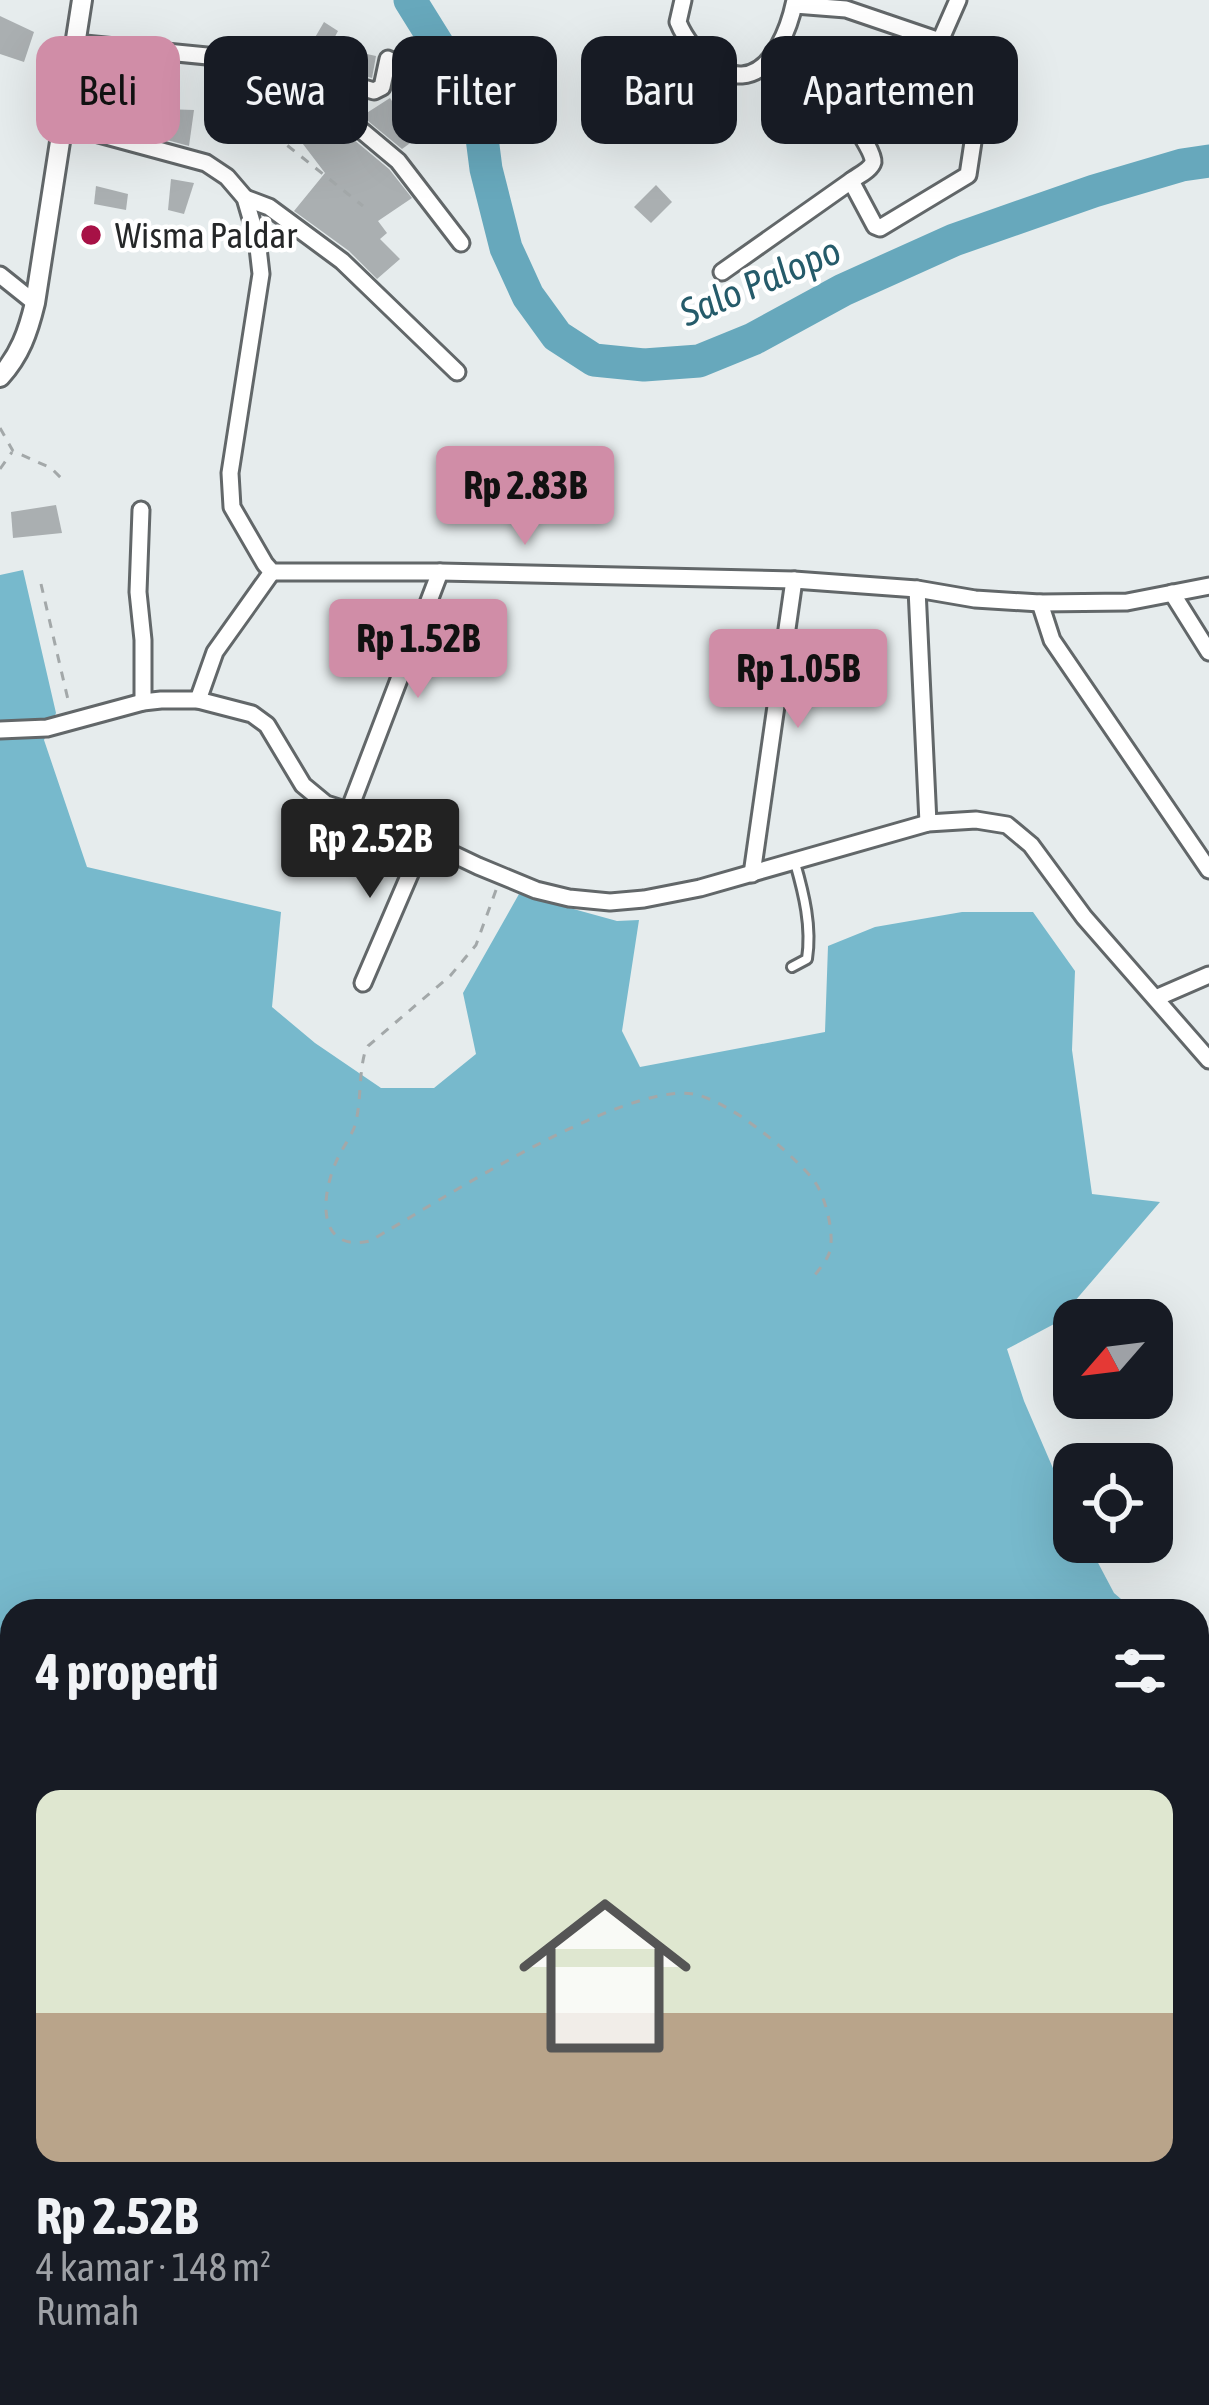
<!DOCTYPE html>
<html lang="id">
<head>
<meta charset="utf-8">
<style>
  :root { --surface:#171b24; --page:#242831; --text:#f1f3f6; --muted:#9ea1a6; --line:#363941; --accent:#d08da7 }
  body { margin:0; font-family:"Asap Condensed",sans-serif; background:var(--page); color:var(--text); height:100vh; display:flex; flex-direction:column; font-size:45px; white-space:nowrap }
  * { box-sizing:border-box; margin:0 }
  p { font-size:39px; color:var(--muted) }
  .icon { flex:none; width:66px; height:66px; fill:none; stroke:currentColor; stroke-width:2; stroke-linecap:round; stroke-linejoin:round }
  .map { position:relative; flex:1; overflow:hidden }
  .details { position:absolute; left:0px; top:1599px; width:1209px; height:807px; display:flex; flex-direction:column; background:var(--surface); border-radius:36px 36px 0 0; box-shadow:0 12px 48px #0002 }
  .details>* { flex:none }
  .hud { position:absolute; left:36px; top:36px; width:1137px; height:108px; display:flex; gap:24px }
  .needle { width:78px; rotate:242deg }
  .fabs { position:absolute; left:1053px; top:1299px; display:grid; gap:24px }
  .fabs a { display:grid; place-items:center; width:120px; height:120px; border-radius:24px; background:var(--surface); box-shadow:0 12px 48px #0002; font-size:60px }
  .price { position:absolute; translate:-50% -102px; padding:0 27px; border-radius:12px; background:var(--accent); color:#111; font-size:39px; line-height:78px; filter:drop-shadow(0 3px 6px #0008) }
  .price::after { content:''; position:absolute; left:50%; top:72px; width:36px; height:27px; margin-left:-18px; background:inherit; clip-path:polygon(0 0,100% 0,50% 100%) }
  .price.on { background:#222; color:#fff }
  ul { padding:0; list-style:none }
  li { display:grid; align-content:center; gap:24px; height:636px; padding:0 36px }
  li+li { border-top:3px solid var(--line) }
  li span { display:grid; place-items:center; height:372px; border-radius:24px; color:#555 }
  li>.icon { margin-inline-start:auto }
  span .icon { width:216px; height:216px; fill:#fffc; stroke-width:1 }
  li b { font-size:51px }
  h2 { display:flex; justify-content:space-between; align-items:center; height:144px; padding:0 36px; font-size:51px }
  .pill { padding:0 42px; border-radius:24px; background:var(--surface); box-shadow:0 12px 48px #0002; font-size:42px; line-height:108px }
  .pill.on { background:var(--accent); color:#111 }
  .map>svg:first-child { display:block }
  .forest { fill:#77b9cc }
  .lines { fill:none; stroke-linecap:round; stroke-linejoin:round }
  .river { stroke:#67a8bc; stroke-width:33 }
  .building { fill:#aaafb1 }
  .service-casing { stroke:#626769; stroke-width:14 }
  .minor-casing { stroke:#626769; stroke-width:21 }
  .tertiary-casing { stroke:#626769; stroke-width:24 }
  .path { stroke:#a3a8a9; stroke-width:3; stroke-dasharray:9 9; stroke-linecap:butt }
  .service { stroke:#fff; stroke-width:8 }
  .minor { stroke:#fff; stroke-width:15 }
  .tertiary { stroke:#fff; stroke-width:18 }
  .poi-dot { fill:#a71146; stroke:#fff; stroke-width:4.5 }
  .labels { text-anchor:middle; stroke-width:9; stroke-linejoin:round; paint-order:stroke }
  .poi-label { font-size:36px; fill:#252728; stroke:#fff; text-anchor:start }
  .water-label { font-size:39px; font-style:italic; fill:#255b6a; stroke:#fff }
</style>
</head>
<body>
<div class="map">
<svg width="1209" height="2405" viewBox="0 0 1209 2405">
  <rect width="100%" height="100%" fill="#e6eced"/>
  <g class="forest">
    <polygon points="23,570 56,713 44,740 87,867 281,912 272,1007 315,1043 381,1088 434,1088 476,1054 463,993 519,894 617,921 639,920 622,1031 640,1067 825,1032 828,946 875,927 962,912 1033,912 1075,971 1072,1050 1092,1194 1160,1202 1056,1323 1007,1349 1024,1401 1074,1517 1074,1542 1087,1542 1114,1593 1135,1611 12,1611 12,2394 371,2394 367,2405 0,2405 0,575"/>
    <rect x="1197" y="1663" width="12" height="251"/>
  </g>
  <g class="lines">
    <polyline class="river" points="410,0 461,82 481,130 486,169 506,248 528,296 557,336 594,360 644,365 699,361 753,339 843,290 954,240 1094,191 1182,165 1209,161"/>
  </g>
  <g class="building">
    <polygon points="0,16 34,32 24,62 0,54"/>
    <polygon points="324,22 338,31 330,46 376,56 372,78 303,58"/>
    <polygon points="222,70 276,75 296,81 276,117 257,111 216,107"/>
    <polygon points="390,98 401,115 412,109 424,133 402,149 362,116"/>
    <polygon points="134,108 194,110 189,146 134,131"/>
    <polygon points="327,108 341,129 389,169 412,198 378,221 387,233 380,239 400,259 377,279 349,251 294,211 325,173 290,127"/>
    <polygon points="171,179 194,183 184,214 168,210"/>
    <polygon points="656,185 672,202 651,223 634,207"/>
    <polygon points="96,186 128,194 126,210 94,204"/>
    <polygon points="56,505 62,533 13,538 11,512"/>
  </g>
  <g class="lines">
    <g class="service-casing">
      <path id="service" d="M 792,967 L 807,959 C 812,927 804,894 795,863"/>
    </g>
    <g class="minor-casing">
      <g id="minor">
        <path d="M 683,0 L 678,22 C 685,39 698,56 715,65 C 723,70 733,76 742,75 C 774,73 790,25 795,0"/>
        <polyline points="795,5 846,9 940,41"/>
        <polyline points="75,43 278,63 374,91 382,87 388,59"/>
        <polyline points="321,78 349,120 398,161 461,243"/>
        <path d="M 845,109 C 850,118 874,152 873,162 C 871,170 857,176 851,181"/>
        <polyline points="62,124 206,163 227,177 245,198 257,239 261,274 230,473 232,507 265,564 272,572 440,572 794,580 917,589 975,599 1040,603 1127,602 1209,586"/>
        <polyline points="245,198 269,207 342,261 457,372"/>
        <polyline points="722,272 851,181 875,226 880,228 968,175 978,109 956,60 940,41 958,0"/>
        <polyline points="0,275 35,303"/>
        <polyline points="141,510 138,592 143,640 143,702"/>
        <polyline points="917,589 928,823"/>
        <polyline points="1172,593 1209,652"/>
        <polyline points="1040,603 1052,640 1209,870"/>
        <polyline points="198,700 215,652 272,572"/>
        <polyline points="0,730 47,728 143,702 161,700 198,700 252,714 267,725 303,785 326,804 392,825 478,866 536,890 569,898 610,902 644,899 700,888 928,823 976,820 1007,825 1031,845 1084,917 1209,1060"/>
        <polyline points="348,813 440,572"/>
        <polyline points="752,874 794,580"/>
        <polyline points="363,983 425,839"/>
        <polyline points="1156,998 1209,975"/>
        <polyline points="1197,1936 1209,1936"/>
      </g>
    </g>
    <g class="tertiary-casing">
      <path id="tertiary" d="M 0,377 C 20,355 28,332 35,303 L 82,0"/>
    </g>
    <g class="path">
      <polyline points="296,87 272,128 273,134 363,206"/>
      <polyline points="0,428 13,451 51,468 66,483"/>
      <polyline points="0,469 12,452"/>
      <polyline points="41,584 69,704"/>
      <path d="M 496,890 L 476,945 L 450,976 L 368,1046 L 365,1052 C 358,1077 362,1104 354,1128 C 349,1140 341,1150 336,1162 C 321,1196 316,1253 370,1241 C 438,1202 620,1083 693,1094 C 729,1100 789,1151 812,1178 C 825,1193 837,1238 828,1256 C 824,1264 817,1272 812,1279"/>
      <polyline points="322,2405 324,2394"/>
    </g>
    <use href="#service" class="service"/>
    <use href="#minor" class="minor"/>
    <use href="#tertiary" class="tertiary"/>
  </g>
  <circle class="poi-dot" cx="91" cy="235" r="12"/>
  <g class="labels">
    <g class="poi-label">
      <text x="115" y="248">Wisma Paldar</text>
    </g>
    <g class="water-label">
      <text transform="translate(760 281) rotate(-23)" y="14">Salo Palopo</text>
    </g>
  </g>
</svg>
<div class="fabs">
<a><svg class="needle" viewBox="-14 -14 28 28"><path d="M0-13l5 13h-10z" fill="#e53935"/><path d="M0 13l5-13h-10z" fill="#9ea1a6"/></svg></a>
<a><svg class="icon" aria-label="locate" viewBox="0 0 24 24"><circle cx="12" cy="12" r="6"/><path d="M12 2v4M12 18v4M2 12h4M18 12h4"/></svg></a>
</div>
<b class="price" style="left:525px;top:548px">Rp 2.83B</b>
<b class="price" style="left:418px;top:701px">Rp 1.52B</b>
<b class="price" style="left:798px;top:731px">Rp 1.05B</b>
<b class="price on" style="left:370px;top:901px">Rp 2.52B</b>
<div class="hud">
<a class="pill on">Beli</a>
<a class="pill">Sewa</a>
<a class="pill">Filter</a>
<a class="pill">Baru</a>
<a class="pill">Apartemen</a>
</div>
<section class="details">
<h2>4 properti<svg class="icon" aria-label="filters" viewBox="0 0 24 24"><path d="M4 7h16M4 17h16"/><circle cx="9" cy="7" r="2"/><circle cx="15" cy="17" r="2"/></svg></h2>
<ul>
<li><span style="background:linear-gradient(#dfe7d0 60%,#b9a48a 0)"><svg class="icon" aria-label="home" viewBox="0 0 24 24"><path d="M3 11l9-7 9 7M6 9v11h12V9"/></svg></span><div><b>Rp 2.52B</b><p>4 kamar · 148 m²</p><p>Rumah</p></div></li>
</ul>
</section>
</div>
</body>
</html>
